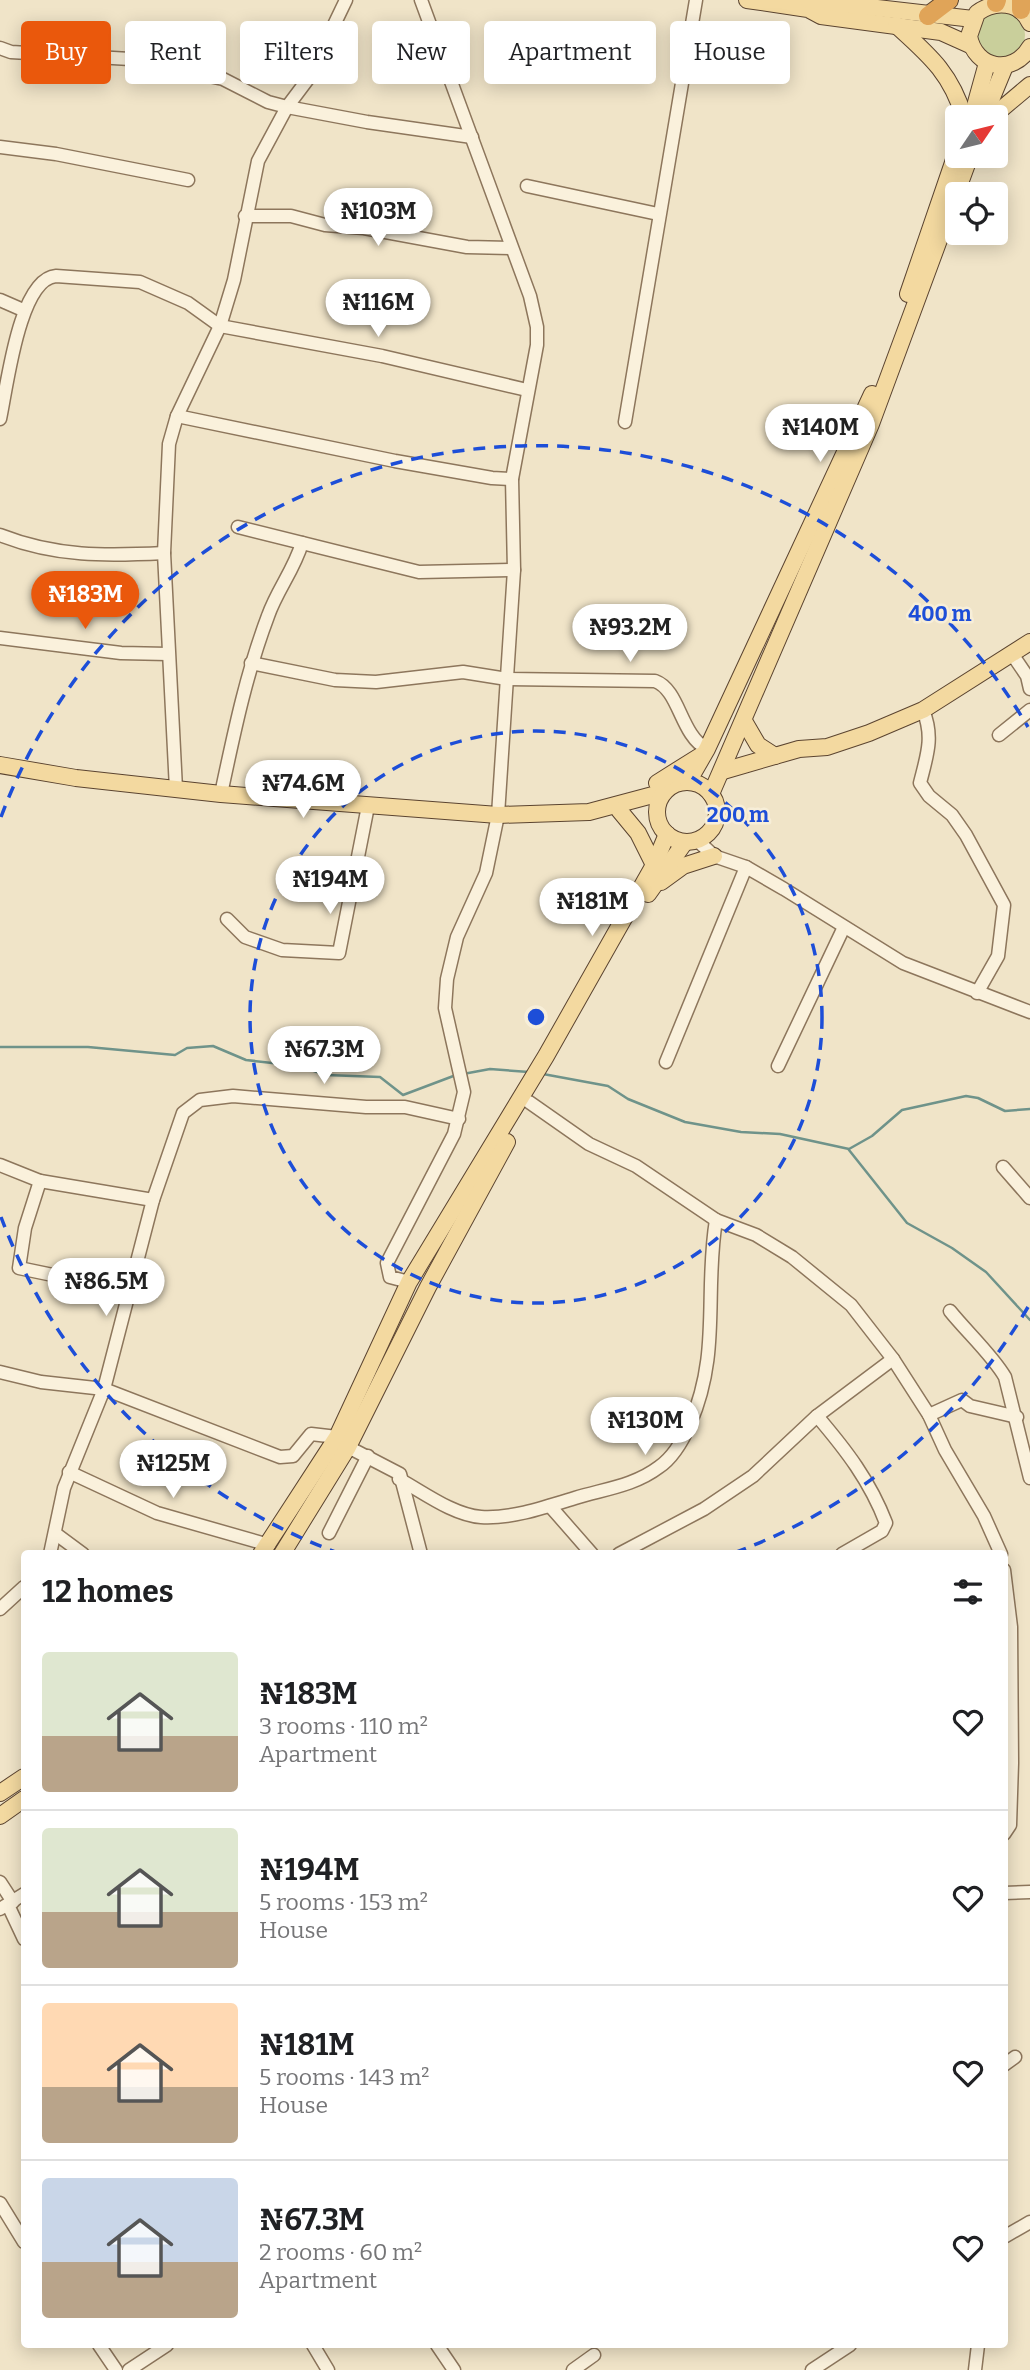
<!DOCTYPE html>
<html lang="en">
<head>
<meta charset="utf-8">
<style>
  :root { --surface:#fff; --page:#f2f2f2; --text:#202124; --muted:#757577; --line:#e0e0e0; --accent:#ea580c }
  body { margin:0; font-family:Bitter,serif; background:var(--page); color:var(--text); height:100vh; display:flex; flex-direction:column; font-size:26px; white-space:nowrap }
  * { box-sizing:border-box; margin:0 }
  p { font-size:23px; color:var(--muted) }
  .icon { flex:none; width:38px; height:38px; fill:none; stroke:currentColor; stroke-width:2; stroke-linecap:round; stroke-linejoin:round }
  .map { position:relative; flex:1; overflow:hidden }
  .drawer { position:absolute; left:21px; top:1550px; width:987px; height:798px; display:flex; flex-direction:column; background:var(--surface); border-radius:7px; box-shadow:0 4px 18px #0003 }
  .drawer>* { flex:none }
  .guide { position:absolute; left:21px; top:21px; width:989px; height:63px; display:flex; gap:14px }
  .needle { width:46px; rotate:55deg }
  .fabs { position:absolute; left:945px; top:105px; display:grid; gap:14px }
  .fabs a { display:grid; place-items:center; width:63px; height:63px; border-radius:7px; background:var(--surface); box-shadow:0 4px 18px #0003; font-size:35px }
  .price { position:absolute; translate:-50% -60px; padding:0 16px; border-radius:24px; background:#fff; color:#222; font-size:23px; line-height:46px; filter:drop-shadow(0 2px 4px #0008) }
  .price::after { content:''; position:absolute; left:50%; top:42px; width:21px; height:16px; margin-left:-10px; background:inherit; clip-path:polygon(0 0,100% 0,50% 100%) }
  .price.active { background:var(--accent); color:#fff }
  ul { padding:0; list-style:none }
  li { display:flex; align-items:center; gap:21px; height:175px; padding:0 21px }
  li+li { border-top:2px solid var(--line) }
  li span { display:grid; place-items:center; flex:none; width:196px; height:140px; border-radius:7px; color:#555 }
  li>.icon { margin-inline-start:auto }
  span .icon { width:84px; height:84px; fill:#fffc; stroke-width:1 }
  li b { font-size:30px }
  h2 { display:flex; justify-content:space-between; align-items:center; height:84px; padding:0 21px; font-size:30px }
  .chip { padding:0 24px; border-radius:7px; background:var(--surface); box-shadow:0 4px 18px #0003; font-size:24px; line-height:63px }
  .chip.active { background:var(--accent); color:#fff }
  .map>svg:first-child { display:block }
  .green { fill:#c9cf9b }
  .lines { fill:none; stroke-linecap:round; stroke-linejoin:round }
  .stream { stroke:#6f938a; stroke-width:2.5 }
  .minor-casing { stroke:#8d765c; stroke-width:15 }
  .major-casing { stroke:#5b4430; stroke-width:18 }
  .highway-casing { stroke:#5b4430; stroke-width:20 }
  .minor { stroke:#faf1dc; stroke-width:12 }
  .major { stroke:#f3d9a0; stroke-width:16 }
  .highway { stroke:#e0a458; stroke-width:18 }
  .ring { fill:none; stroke:#1d4ed8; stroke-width:3.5; stroke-dasharray:12 9 }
  .centre { fill:#1d4ed8; stroke:#f7eed8; stroke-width:3.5 }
  .ring-label { font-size:21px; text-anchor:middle; font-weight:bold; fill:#1d4ed8; stroke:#f7eed8; stroke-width:5; stroke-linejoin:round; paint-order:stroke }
</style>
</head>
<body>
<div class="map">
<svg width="1030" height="2370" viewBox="0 0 1030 2370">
  <rect width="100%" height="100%" fill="#f0e4c8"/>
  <circle class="green" cx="1000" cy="35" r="25"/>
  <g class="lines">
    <g class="stream">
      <polyline points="0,1047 88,1047 175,1055 187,1048 213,1046 246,1060 299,1066 326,1075 380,1077 403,1095 456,1075"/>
      <polyline points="463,1074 490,1069 529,1072"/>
      <polyline points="543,1074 608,1086 628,1099 685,1122 741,1132 780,1134 849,1149 872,1136 902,1110 925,1105 966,1096 978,1098 1005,1111 1030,1109"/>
      <polyline points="849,1150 907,1223 952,1248 986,1272 1030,1320"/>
    </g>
    <g class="minor-casing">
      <g id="minor">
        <polyline points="0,48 11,52 130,59 223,79 268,102 287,107 367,122 472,137"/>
        <polyline points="0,147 56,154 188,180"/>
        <polyline points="527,186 658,214"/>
        <polyline points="245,216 291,216 325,225 364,228 467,247 511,248"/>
        <polyline points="0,300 23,310"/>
        <polyline points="177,416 395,461 492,478 512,479"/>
        <path d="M 0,419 C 7,387 19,279 56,276 L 140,282 L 188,303 L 220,326 L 382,356 L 527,390"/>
        <polyline points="625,422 696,0"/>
        <polyline points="238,527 419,572 514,570"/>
        <path d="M 0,535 C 56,557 106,556 164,553"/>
        <polyline points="0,638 121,653 168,654"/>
        <polyline points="1012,654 1027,676 1030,689"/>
        <path d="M 251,663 L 335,680 L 376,682 L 463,672 L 507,679 L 655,681 C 680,690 680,735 707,749"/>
        <path d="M 923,710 C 934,737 927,755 920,783 L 929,796 L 952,815 L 966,835 L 1004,905 L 998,956 L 977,993"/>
        <polyline points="999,735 1030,710"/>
        <polyline points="176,789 164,553 169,444 177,416 220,326 234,280 258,161 287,107 308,79 346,0"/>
        <path d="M 221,794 C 234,733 246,674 268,616 C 277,590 294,570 302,543"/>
        <polyline points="699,842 714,856 746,867 784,889 903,963 1030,1012"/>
        <polyline points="227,919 245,937 282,950 339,953 368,806"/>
        <polyline points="666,1062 746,867"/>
        <polyline points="778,1066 844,927"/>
        <polyline points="529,1102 589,1144 636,1166 716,1220 756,1235 792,1257 851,1305 893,1359 929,1415 945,1450 984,1516 1001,1554"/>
        <polyline points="0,1165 40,1181 153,1200"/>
        <polyline points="1003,1167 1030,1198"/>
        <polyline points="40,1181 25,1228 19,1268 130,1291"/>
        <polyline points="409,1282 390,1277 387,1263 454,1134 464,1092 445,1008 447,979 457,937 486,873 498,815 514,570 512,479 537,345 537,327 530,296 421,0"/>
        <path d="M 950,1311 C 966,1331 993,1356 1005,1377 L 1030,1478"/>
        <polyline points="0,1372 41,1382 104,1389 280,1457 293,1456 311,1434 337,1437"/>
        <polyline points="929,1415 962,1400 970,1406 1017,1417"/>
        <path d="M 817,1416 C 846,1450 870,1481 886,1523 L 882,1531 L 842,1554"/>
        <polyline points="348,1447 400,1474 421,1554"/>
        <polyline points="69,1472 157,1513 269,1545"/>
        <path d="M 399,1479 C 423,1492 453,1515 481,1517 C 511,1519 546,1507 575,1498 C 604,1489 634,1486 659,1467 C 674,1457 683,1440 690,1424 C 721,1353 704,1293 716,1220"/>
        <polyline points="550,1506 592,1554"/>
        <polyline points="329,1533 368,1456"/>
        <polyline points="56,1534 83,1554"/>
        <polyline points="50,1554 64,1488 104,1389 153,1200 183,1113 200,1100 233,1096 366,1107 405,1107 459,1119"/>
        <polyline points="619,1554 704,1509 753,1476 817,1416 893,1359"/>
        <polyline points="1004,1570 1011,1627 1012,1763 1010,1825 1004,1834"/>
        <polyline points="0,1609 24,1587"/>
        <polyline points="0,1882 13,1902"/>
        <polyline points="1004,1893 1030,1892"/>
        <polyline points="8,1905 24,1939"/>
        <polyline points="0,1909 24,1894"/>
        <polyline points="1004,2065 1015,2057"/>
        <polyline points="0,2203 24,2242"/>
        <polyline points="1004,2237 1030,2222"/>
        <polyline points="99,2345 116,2370"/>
        <polyline points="313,2345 328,2370"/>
        <polyline points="437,2345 454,2370"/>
        <polyline points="129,2370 167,2345"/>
        <polyline points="573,2370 594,2355"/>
        <polyline points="812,2370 850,2345"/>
        <polyline points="975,2370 978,2345"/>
      </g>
    </g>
    <g class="major-casing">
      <g id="major">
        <polyline points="747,0 808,9 821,16 941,32 970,45"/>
        <polyline points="808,0 973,19"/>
        <path d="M 1030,23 C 1020,1 995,0 977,13 L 969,36 C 975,69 1013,76 1030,47"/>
        <path d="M 896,25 C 929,55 951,73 964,117"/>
        <polyline points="972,117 987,63"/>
        <polyline points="984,117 1005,66"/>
        <polyline points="992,117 1030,85"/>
        <polyline points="908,294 957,151"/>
        <polyline points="744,721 758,745 775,756"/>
        <polyline points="0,765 76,778 221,794 498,815 589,812 664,792"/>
        <polyline points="723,771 799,749 827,747 869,733 923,710 1030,642"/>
        <circle cx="687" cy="812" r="30"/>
        <polyline points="688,782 707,749 872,394"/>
        <polyline points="657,783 700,756"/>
        <polyline points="711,794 871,424 970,156"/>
        <polyline points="619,810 638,833 654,865"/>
        <polyline points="661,882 683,866 714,856"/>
        <polyline points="648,894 685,842"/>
        <polyline points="261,1554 337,1437 409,1282 546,1056 654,865 667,834"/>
        <polyline points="282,1554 348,1447 428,1287 507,1142"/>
        <polyline points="0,1793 24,1777"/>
        <polyline points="0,1816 24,1799"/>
      </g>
    </g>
    <g class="highway-casing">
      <g id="highway">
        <polyline points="1021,0 1021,10"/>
        <polyline points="996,3 997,0"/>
        <polyline points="928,16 949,0"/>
      </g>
    </g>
    <use href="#minor" class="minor"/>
    <use href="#major" class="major"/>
    <use href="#highway" class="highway"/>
  </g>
  <g class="ring">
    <circle cx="536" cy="1017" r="286"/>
    <path d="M1028 1307A571 571 0 0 1 731 1554M341 1554A571 571 0 0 1 1 1217M1 817A571 571 0 0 1 1028 727"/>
  </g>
  <circle cx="536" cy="1017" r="10" class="centre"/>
  <g class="ring-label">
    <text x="940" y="621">400 m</text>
    <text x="738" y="822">200 m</text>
  </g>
</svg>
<div class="fabs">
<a><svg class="needle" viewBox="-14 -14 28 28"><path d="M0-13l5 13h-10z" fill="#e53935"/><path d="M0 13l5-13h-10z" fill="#757577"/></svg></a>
<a><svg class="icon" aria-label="locate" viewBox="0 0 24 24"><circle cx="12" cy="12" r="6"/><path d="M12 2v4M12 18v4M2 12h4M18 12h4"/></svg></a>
</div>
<b class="price" style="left:378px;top:248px">₦103M</b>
<b class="price" style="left:378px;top:339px">₦116M</b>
<b class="price" style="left:820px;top:464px">₦140M</b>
<b class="price active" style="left:85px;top:631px">₦183M</b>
<b class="price" style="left:630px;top:664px">₦93.2M</b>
<b class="price" style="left:303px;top:820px">₦74.6M</b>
<b class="price" style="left:330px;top:916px">₦194M</b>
<b class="price" style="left:592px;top:938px">₦181M</b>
<b class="price" style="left:324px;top:1086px">₦67.3M</b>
<b class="price" style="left:106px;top:1318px">₦86.5M</b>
<b class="price" style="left:645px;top:1457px">₦130M</b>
<b class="price" style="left:173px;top:1500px">₦125M</b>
<div class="guide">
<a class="chip active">Buy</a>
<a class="chip">Rent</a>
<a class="chip">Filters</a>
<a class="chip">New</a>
<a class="chip">Apartment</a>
<a class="chip">House</a>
</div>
<section class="drawer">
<h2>12 homes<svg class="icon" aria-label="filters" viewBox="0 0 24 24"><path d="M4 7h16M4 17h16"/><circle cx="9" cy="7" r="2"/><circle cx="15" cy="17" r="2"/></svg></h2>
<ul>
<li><span style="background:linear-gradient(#dfe7d0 60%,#b9a48a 0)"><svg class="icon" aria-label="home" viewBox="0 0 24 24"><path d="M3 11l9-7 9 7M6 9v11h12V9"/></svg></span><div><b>₦183M</b><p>3 rooms · 110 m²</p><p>Apartment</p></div><svg class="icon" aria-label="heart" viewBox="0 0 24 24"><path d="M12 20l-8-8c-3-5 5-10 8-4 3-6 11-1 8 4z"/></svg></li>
<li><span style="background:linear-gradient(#dfe7d0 60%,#b9a48a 0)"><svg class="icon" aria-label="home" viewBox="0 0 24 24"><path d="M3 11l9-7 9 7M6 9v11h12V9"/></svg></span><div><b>₦194M</b><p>5 rooms · 153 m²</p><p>House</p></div><svg class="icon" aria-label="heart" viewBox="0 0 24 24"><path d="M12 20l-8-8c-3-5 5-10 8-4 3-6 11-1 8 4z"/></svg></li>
<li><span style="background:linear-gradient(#ffd9b3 60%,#b9a48a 0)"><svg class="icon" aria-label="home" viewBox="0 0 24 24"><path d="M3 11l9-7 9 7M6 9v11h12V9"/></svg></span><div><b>₦181M</b><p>5 rooms · 143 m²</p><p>House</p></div><svg class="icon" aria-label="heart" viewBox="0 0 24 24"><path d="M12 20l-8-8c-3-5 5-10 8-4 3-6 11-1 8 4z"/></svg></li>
<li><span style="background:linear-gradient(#c9d6e8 60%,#b9a48a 0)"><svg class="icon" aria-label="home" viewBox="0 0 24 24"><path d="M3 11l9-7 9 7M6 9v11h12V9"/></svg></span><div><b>₦67.3M</b><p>2 rooms · 60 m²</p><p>Apartment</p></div><svg class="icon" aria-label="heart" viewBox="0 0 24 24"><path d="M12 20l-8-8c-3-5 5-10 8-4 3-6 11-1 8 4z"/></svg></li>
</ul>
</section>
</div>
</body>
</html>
